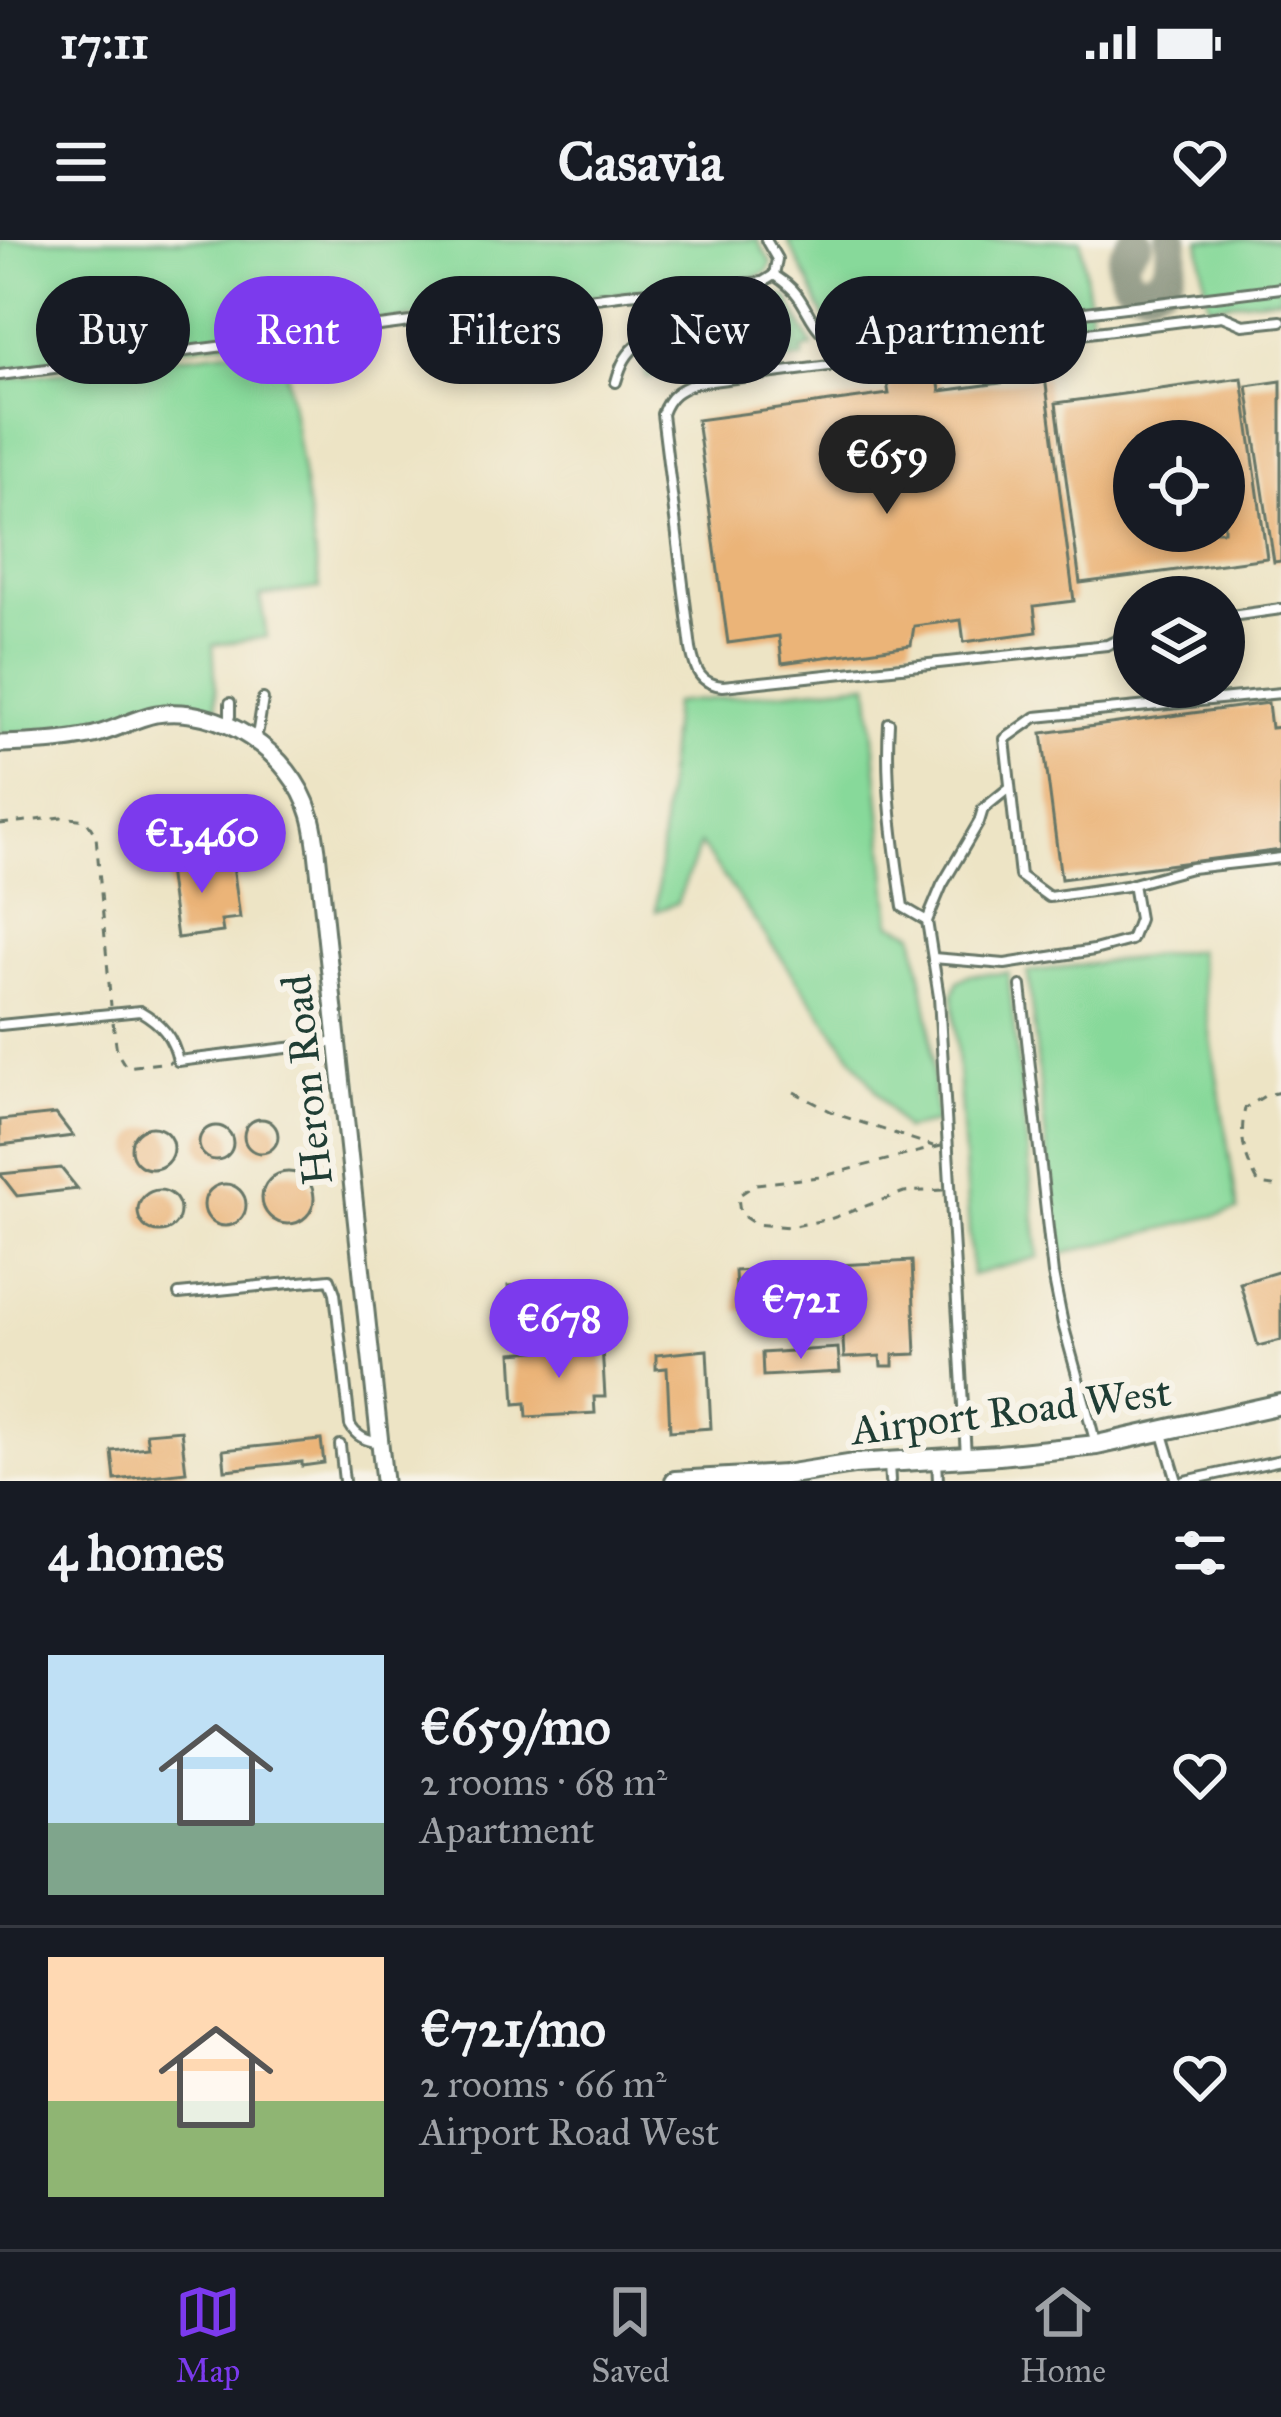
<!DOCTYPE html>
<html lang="en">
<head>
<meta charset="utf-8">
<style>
  :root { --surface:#171b24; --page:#20242c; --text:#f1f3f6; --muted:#9ea1a6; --line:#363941; --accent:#7c3aed }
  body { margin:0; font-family:"IM FELL Great Primer",serif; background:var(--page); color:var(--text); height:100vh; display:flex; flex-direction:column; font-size:45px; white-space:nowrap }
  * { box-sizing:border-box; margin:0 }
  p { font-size:39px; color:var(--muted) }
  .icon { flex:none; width:66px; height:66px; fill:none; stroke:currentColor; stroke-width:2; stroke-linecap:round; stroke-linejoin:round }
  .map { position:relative; height:1241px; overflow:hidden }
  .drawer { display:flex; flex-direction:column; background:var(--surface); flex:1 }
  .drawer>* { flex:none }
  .banner { position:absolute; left:36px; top:36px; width:1209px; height:108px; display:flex; gap:24px }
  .fabs { position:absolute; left:1113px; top:180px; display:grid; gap:24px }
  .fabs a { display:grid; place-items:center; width:132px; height:132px; border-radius:50%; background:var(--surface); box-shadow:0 6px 18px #0003; font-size:60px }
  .price { position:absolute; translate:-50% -102px; padding:0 27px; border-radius:42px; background:var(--accent); color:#fff; font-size:39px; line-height:78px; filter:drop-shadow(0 3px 6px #0008) }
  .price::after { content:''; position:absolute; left:50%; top:72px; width:36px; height:27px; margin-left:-18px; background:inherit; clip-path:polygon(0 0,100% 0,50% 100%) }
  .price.current { background:#222; color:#fff }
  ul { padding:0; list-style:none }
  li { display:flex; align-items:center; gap:36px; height:300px; padding:0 48px }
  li+li { border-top:3px solid var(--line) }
  li span { display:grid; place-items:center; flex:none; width:336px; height:240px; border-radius:0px; color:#555 }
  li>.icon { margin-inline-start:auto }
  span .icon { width:144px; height:144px; fill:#fffc; stroke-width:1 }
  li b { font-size:51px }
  h2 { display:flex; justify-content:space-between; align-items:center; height:144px; padding:0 48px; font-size:51px }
  .pill { padding:0 42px; border-radius:54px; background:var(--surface); box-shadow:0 6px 18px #0003; font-size:42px; line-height:108px }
  .pill.current { background:var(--accent); color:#fff }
  .status { display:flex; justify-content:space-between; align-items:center; height:84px; padding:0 60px; background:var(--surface); direction:ltr }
  .status svg { height:33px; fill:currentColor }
  header { display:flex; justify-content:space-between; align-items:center; height:156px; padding:0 48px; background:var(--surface); font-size:54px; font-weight:700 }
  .menu { display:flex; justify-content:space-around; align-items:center; height:168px; border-top:3px solid var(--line); background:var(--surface); font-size:33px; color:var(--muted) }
  .menu a { display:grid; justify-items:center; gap:6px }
  .menu .current { color:var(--accent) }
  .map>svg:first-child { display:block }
  .green { fill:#87d99a; stroke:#538b67; stroke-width:3 }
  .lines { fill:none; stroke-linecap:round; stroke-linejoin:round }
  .taxiway { stroke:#86907c; stroke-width:33 }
  .building { fill:#ebb478; fill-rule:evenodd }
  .service-casing { stroke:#677767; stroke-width:14 }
  .minor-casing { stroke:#677767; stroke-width:21 }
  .tertiary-casing { stroke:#677767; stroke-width:24 }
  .path { stroke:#677767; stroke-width:3; stroke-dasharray:9 9; stroke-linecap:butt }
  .service { stroke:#fff; stroke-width:8 }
  .minor { stroke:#fff; stroke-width:15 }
  .tertiary { stroke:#fff; stroke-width:18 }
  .labels { text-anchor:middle; stroke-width:12; stroke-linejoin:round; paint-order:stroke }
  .street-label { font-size:42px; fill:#1f3d34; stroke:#f7f3e8 }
</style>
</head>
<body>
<div class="status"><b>17:11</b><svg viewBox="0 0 49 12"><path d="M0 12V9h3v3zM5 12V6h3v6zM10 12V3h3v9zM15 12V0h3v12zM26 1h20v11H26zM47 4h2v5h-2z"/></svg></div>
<header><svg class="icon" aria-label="menu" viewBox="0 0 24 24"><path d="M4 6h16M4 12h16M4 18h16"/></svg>Casavia<svg class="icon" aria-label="heart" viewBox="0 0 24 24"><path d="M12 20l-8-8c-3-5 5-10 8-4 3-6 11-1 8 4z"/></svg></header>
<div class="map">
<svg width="1281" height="1241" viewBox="0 0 1281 1241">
  <rect width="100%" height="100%" fill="#f7f3e8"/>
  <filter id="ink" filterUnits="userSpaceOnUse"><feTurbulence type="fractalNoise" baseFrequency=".00833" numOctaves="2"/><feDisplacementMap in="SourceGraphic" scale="24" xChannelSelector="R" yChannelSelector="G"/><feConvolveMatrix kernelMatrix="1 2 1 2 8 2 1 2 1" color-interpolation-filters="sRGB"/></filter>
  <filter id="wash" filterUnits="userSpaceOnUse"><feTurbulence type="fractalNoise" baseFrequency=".004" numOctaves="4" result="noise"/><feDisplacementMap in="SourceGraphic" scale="48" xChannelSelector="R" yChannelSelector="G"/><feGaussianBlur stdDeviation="2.7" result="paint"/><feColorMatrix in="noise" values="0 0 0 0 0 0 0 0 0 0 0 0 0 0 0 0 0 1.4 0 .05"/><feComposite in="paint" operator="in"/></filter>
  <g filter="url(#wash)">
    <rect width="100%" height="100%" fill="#ede4c5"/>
    <g class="green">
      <polygon points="0,0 757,0 771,23 768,31 755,38 429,76 0,131"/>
      <polygon points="787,0 1081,0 1091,82 839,113 810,44"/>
      <polygon points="1199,0 1281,0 1281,57 1208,65"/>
      <polygon points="735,49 641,98 636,60"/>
      <path d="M 771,54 L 787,57 L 812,107 L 802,109 L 803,118 L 646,138 L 642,107 L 650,110 L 659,99 L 733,64 C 738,86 728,97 731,120 L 748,119 C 747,111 744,105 742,97 C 735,76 757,65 771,54 Z"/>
      <polygon points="282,104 320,348 260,356 267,397 213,405 217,469 186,462 155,464 66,489 0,494 0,140"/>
      <polygon points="869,443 891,683 914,693 930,785 936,883 904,889 700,604 677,663 656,671 673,463"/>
      <polygon points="1197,710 1238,970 1058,1015 1028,732"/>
      <polygon points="1008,733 1039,1017 972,1035 953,755 958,741 968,735"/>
    </g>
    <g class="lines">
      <path class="taxiway" d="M 1137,0 C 1134,3 1125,13 1124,17 C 1119,32 1131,48 1146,47 C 1154,46 1159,42 1166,38 L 1172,18 L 1172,0"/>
    </g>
    <g id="blocks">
      <g class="building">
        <polygon points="937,130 940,151 1045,137 1074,361 1034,366 1037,392 964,402 961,380 914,386 911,405 782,423 779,396 728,403 697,180 889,154 886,137"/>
        <path d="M 1242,138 L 1267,318 L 1080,343 L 1056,163 ZM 1134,201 L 1224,201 L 1224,291 L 1134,291 Z"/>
        <polygon points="1281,141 1281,321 1274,322 1247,146"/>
        <polygon points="1268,463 1271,488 1281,487 1281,610 1061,639 1042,493"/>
        <polygon points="217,616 218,627 233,625 240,678 221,680 223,692 177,698 167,622"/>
        <polygon points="56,874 73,896 0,905 0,880"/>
        <circle cx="261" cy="896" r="17"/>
        <circle cx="216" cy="903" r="17"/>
        <circle cx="152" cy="908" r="21"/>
        <polygon points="61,928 78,949 17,956 0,934"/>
        <circle cx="288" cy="958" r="26"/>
        <circle cx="225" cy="965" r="21"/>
        <circle cx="159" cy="971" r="21"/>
        <polygon points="912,1021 916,1114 893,1115 893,1126 881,1126 880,1116 844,1118 839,1025"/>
        <polygon points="830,1026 832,1066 737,1071 735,1031"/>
        <polygon points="1281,1031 1281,1100 1258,1106 1240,1043"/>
        <polygon points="558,1043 559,1079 510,1081 508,1046"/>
        <polygon points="602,1106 605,1157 594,1157 595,1173 527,1177 526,1163 515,1164 512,1113"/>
        <polygon points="838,1108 840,1132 763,1136 762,1113"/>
        <polygon points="707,1110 711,1188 670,1191 667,1128 656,1129 656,1115"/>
        <polygon points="181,1190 186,1232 115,1240 112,1211 148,1207 146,1193"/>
        <polygon points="321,1200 324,1223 302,1226 302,1222 225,1230 223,1210"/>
      </g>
    </g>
  </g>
  <g filter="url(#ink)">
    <use href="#blocks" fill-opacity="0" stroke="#677767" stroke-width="3"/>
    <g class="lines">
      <g class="service-casing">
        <g id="service">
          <polyline points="766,0 777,19 774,35"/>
          <polyline points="0,135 627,54 764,42"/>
          <path d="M 616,142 C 621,124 626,113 641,102 L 734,60 L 774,35 C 783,41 792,47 798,56 C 812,76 815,95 840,102 L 1281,48"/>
          <polyline points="1224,377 1281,369"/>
          <path d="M 1134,392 L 1107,405 L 723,446 C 700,444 695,430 691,409 L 662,174 C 669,155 678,150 696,143 L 1222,76 L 1243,85 L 1281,81"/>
          <polyline points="1281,453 1036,477 1005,499 1020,636 1049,657 1126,646 1191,628 1281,618"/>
          <polyline points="227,483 230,476 230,463"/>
          <path d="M 889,483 C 885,544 894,606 903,667 L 927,681"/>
          <polyline points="254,498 258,490 263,459"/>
          <polyline points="933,718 1005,724 1094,710 1131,700 1139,679 1133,644"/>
          <polyline points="1021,746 1053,1034 1063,1084 1096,1204"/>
          <path d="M 0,785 L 140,771 C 161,783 173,797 178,821 L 337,802"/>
          <path d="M 179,1054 L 330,1039 L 335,1053 L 350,1185 C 356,1196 366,1201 378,1202"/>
          <polyline points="1163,1194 1177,1241"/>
          <polyline points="340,1205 344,1241"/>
          <polyline points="966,1216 939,757 927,681 942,645 979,582 983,569 1009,548"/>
          <polyline points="937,1219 938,1241"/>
          <polyline points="889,1223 890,1241"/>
          <polyline points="1185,1241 1281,1220"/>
        </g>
      </g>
      <g class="minor-casing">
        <path id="minor" d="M 0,504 C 31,503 63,502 94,495 C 115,490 135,478 156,474 C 220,464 292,513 310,574 C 314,586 315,599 317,611 L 384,1241"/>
      </g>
      <g class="tertiary-casing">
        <polyline id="tertiary" points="675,1241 784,1235 854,1224 999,1215 1097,1205 1281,1164"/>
      </g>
      <g class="path">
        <polyline points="0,584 62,577 86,580 96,596 111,766"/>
        <polyline points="113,782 117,812 126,827 171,822"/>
        <polyline points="794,852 836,874 933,906"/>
        <path d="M 1281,852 L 1266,855 L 1245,868 C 1239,899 1244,916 1259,944 L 1281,947"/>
        <polyline points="941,906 820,937 756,944 738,956 740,974 755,984 789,987 830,979 904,952 943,950"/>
      </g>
      <use href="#service" class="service"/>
      <use href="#minor" class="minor"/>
      <use href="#tertiary" class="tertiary"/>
    </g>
  </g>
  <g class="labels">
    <g class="street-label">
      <text transform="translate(306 840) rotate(-96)" y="15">Heron Road</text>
      <text transform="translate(1011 1170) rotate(-7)" y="15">Airport Road West</text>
    </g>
  </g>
</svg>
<div class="fabs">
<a><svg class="icon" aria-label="locate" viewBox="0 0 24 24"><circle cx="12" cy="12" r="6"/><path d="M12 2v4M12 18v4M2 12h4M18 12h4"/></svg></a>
<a><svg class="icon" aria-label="layers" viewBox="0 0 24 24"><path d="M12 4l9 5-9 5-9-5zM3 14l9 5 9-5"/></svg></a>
</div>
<b class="price current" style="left:887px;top:277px">€659</b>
<b class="price" style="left:202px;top:656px">€1,460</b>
<b class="price" style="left:801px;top:1122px">€721</b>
<b class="price" style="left:559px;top:1141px">€678</b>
<div class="banner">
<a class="pill">Buy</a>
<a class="pill current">Rent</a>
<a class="pill">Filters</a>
<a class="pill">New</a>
<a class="pill">Apartment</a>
</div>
</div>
<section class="drawer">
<h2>4 homes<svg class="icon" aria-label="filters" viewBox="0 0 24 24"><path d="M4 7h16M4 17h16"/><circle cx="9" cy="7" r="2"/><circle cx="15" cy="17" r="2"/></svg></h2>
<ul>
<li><span style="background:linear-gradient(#bfe0f5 70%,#7fa58c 0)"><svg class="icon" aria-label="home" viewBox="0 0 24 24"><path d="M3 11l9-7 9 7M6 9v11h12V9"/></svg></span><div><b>€659/mo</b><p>2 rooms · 68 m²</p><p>Apartment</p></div><svg class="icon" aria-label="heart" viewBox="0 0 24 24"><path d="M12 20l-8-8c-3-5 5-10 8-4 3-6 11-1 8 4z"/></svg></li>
<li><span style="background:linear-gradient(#ffd9b3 60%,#8fb573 0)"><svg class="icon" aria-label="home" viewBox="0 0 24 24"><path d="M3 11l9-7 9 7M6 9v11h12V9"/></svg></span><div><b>€721/mo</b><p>2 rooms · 66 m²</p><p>Airport Road West</p></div><svg class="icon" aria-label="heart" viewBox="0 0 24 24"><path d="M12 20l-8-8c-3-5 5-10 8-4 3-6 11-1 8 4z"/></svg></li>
</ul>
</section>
<nav class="menu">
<a class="current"><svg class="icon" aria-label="map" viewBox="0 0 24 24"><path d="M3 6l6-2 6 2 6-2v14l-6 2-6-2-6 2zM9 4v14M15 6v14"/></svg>Map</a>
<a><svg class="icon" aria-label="saved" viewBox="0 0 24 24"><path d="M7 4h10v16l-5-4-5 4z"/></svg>Saved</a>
<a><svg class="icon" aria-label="home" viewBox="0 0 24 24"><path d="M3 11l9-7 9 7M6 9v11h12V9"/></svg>Home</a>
</nav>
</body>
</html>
